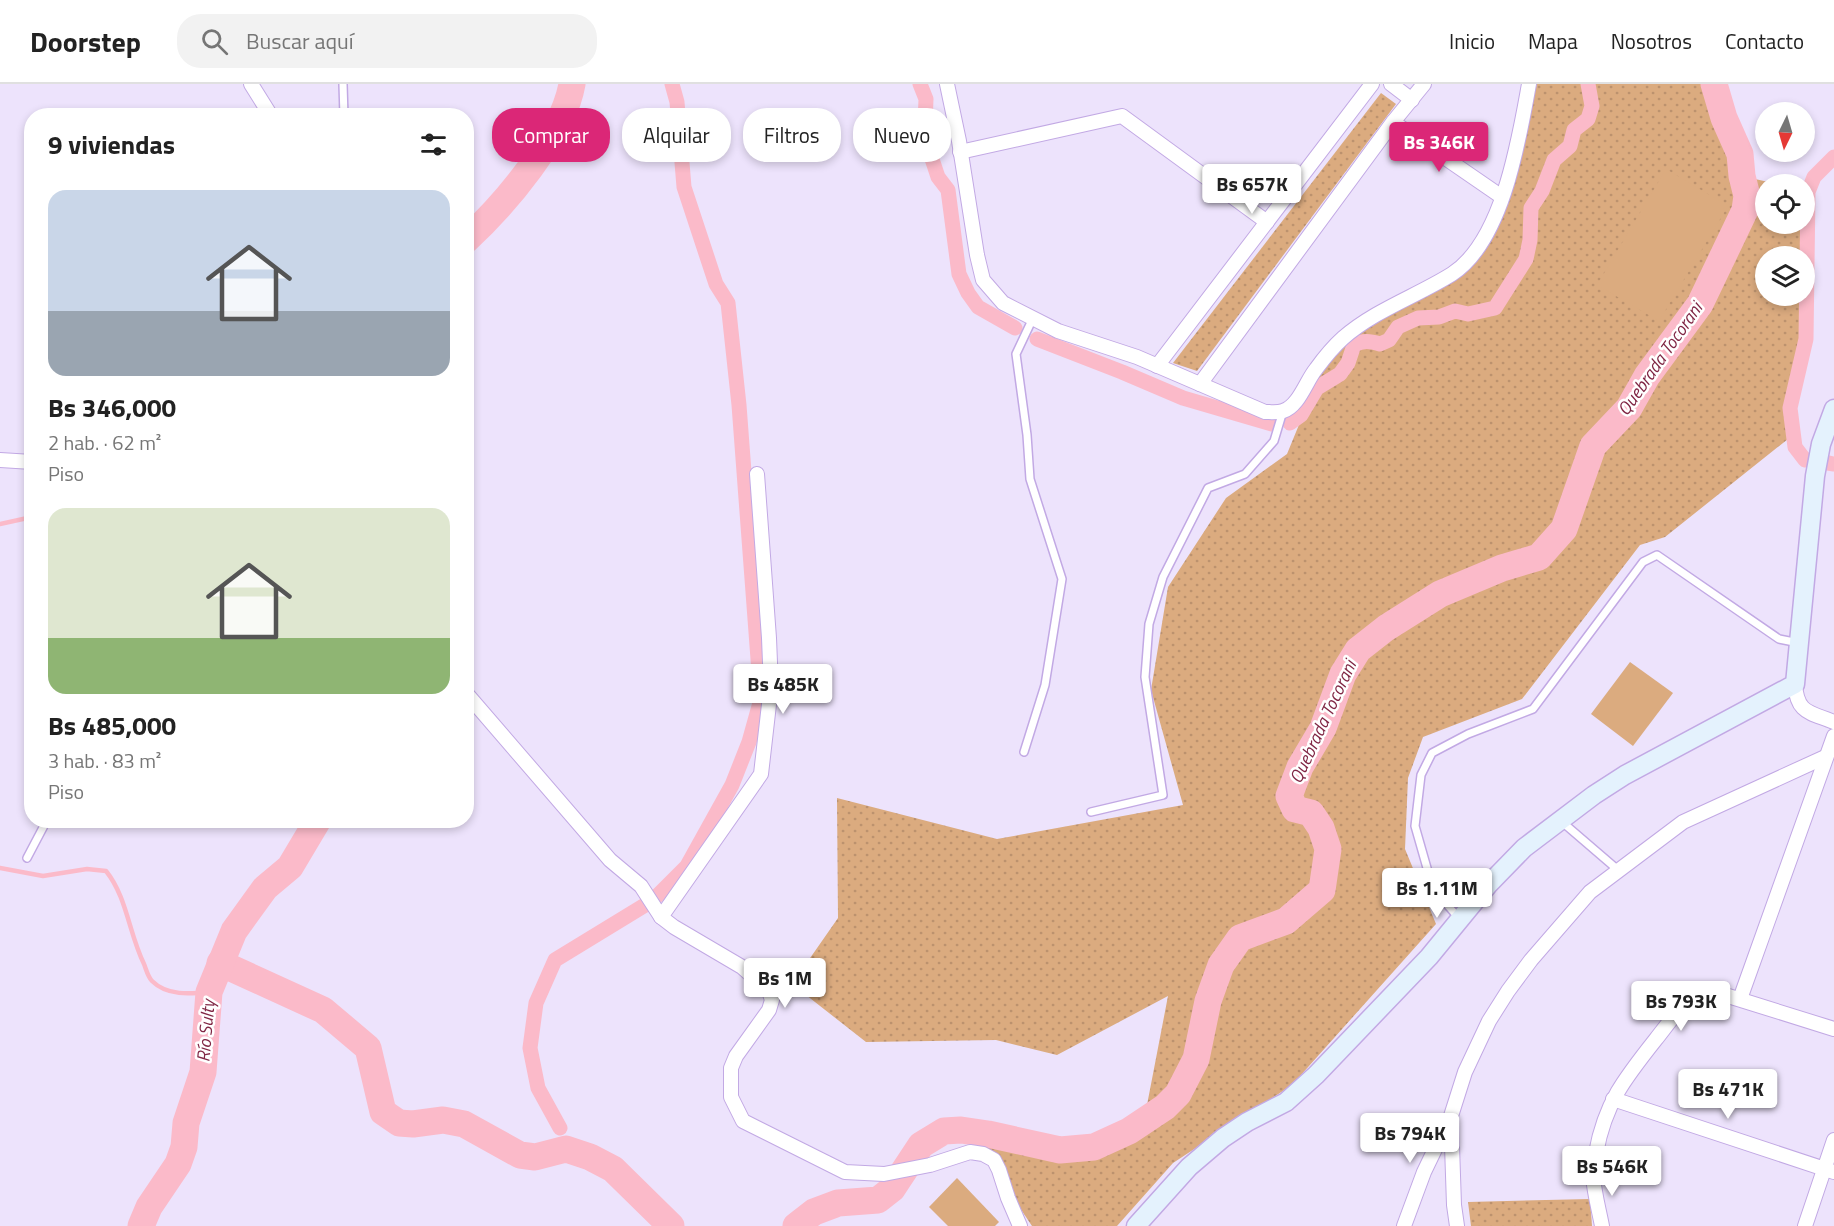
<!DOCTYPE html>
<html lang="es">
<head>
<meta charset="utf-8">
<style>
  :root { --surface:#fff; --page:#f2f2f2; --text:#222; --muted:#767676; --line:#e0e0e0; --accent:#db2777 }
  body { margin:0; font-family:"Titillium Web",sans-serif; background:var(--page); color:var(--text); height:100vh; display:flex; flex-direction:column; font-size:22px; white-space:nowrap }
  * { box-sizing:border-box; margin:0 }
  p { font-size:20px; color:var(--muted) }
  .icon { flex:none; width:33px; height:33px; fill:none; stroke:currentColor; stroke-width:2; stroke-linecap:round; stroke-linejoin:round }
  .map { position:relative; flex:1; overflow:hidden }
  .details { position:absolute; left:24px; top:24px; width:450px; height:720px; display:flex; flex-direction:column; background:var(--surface); border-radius:24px; box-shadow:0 3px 9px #0003 }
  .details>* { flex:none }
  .banner { position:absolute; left:492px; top:24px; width:570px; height:54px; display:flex; gap:12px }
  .needle { width:39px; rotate:185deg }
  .tools { position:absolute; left:1755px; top:18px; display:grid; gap:12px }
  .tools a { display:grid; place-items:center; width:60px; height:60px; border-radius:50%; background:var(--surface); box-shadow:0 3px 9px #0003; font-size:30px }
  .price { position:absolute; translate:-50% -51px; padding:0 14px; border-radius:6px; background:#fff; color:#222; font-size:20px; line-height:39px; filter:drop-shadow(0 2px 3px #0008) }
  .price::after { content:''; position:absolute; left:50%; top:36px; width:18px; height:14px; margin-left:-9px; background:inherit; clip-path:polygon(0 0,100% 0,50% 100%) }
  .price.active { background:var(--accent); color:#fff }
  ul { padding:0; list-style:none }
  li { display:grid; align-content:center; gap:12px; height:318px; padding:0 24px }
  li span { display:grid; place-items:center; height:186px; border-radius:18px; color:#555 }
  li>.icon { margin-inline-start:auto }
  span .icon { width:108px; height:108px; fill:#fffc; stroke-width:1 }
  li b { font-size:26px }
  h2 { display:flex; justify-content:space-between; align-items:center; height:72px; padding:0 24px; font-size:26px }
  .pill { padding:0 21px; border-radius:24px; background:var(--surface); box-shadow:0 3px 9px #0003; font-size:21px; line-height:54px }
  .pill.active { background:var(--accent); color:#fff }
  header { display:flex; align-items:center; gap:36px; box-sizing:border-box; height:84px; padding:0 30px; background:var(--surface); border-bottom:2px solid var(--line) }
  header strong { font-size:28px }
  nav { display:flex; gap:33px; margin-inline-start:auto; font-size:21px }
  .search { width:420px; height:54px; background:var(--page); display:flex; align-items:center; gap:15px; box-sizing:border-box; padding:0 21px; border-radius:24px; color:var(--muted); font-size:22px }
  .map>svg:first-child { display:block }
  .grass { fill:url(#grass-dots); fill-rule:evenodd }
  .green { fill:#dbab7f }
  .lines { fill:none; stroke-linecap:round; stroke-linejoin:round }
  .stream { stroke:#fbbac9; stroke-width:4.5 }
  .canal { stroke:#fbbac9; stroke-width:15 }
  .river { stroke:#fbbac9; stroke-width:27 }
  .lane-casing { stroke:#c2a9e4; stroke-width:10 }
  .street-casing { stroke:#c2a9e4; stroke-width:16 }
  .secondary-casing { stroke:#c2a9e4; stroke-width:21 }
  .lane { stroke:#fff; stroke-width:7 }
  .street { stroke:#fff; stroke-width:14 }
  .secondary { stroke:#e4f2fd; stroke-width:18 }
  .labels { text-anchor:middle; stroke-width:5; stroke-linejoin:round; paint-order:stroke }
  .water-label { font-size:18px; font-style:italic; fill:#802745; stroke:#fff }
</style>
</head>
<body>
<header>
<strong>Doorstep</strong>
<div class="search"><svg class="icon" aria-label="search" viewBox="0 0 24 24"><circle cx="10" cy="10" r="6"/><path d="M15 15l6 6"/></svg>Buscar aquí</div>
<nav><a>Inicio</a><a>Mapa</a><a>Nosotros</a><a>Contacto</a></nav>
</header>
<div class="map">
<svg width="1834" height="1142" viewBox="0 0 1834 1142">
  <defs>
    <pattern id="grass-dots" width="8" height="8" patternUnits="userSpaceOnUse" patternTransform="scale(1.5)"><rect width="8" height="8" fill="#dbab7f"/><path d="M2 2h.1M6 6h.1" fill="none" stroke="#bc926e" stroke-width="1.8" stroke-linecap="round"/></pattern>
  </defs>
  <rect width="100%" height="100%" fill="#ede3fc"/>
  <g class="grass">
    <path d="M 1537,0 L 1714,0 L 1724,34 L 1740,70 L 1742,92 L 1777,100 L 1766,100 L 1766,140 L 1804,140 L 1805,107 L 1808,108 L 1806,255 L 1790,324 L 1793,351 L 1665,453 L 1640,461 L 1522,615 L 1423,653 L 1408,694 L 1405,765 L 1436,840 L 1292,1001 L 1173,1079 L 1117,1142 L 1032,1142 L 970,1049 C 993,1054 1018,1064 1042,1065 C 1083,1066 1115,1043 1147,1021 L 1168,912 L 1057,971 L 996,956 L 866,958 L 792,900 L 838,834 L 837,714 L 997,755 L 1183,721 L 1151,606 L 1168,503 L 1226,414 L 1287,370 L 1330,265 L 1470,179 L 1495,136 ZM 1766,172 L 1804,172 L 1804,212 L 1766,212 Z"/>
    <polygon points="1381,9 1396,20 1197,287 1173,279"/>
    <polygon points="1590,1115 1592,1142 1471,1142 1468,1118"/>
  </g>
  <g class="green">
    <polygon points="1666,85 1728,122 1659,237 1597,201"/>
    <polygon points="1630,578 1673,609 1633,662 1591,630"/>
    <polygon points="957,1094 999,1138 995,1142 948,1142 929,1123"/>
  </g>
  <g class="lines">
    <g class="stream">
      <polyline points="0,440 32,433"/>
      <polyline points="304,736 312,747"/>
      <path d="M 0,784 L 43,792 L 87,785 L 106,787 C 127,813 129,850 144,880 C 146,885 148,893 152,897 C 167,912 190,910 209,908"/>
    </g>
    <g class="canal">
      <polyline points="920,0 926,15 925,39 930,69 938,93 948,106 959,190 968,209 978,223 1015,244"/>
      <polyline points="1037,255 1122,288 1183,314 1272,340"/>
      <path d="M 1290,339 L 1301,331 L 1317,304 L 1340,290 L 1348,279 L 1354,261 C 1363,256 1370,257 1380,260 L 1389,256 L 1398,243 L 1418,234 L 1439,233 L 1455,227 L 1468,230 L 1495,224 L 1526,175 L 1530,156 L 1531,124 L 1542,107 L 1554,76 L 1570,62 L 1574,46 L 1588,35 L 1592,22 L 1588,0"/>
      <polyline points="1805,376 1795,363 1790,324 1806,255 1808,108 1814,93 1834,73"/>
      <polyline points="1828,379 1834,380"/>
      <polyline points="657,812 687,782 732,701 749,658 761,615 739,321 728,219 716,200 684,103 677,18 672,0"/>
      <polyline points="560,1044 538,1004 530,964 536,919 555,876 650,818"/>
    </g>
    <g class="river">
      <path d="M 466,156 C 505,120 563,52 572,0"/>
      <polyline points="220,879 323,926 368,964 383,1028 399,1039 413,1040 443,1036 464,1040 520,1071 535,1073 566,1065 590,1073 613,1085 671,1142"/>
      <polyline points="141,1142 149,1123 178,1080 184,1063 186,1039 203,988 209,908 234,847 265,804 290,783 318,736"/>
      <polyline points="796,1142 814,1128 838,1119 878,1116 892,1105 921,1061 944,1047 961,1046 988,1050 1060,1066 1094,1063 1129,1047 1165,1023 1178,1010 1196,975 1208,917 1221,881 1240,854 1286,837 1322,806 1328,765 1321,744 1311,729 1295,725 1289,712 1300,683 1323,644 1343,590 1358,566 1386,544 1440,510 1502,484 1539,473 1564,445 1593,362 1629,324 1647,292 1700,220 1745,126 1747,112 1742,92 1740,70 1724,34 1714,0"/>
    </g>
    <g class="lane-casing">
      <g id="lane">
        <polyline points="343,0 344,32"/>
        <polyline points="1024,668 1045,601 1062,495 1030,395 1027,351 1016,270 1033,234"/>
        <polyline points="1091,728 1163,711 1145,593 1149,540 1163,493 1208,404 1245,390 1274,357 1283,327"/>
        <polyline points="1561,737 1618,786"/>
        <polyline points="27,774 47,736"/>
        <polyline points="1458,833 1433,805 1415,742 1421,691 1432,669 1468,650 1533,625 1643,478 1657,471 1779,555 1799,559"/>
      </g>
    </g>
    <g class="street-casing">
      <g id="street">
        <polyline points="251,0 271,32"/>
        <path d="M 947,0 L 959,57 L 977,171 L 983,196 L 1003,219 L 1058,247 L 1137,273 L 1265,328 C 1270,328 1278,329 1283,327 C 1299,322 1306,297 1316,285 C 1324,274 1333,263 1343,254 C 1375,226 1417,212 1452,190 C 1503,157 1519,55 1529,0"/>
        <polyline points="1391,0 1412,16"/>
        <polyline points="1393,38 1502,113"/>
        <polyline points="960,68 1122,32 1267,138"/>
        <polyline points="1157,282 1372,0"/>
        <polyline points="1200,300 1393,38 1424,0"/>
        <polyline points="0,376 32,378"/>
        <path d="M 1795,600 C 1797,630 1810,628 1834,638"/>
        <polyline points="466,609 610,776 641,802 661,833 674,843 742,883 769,907 772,916 769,926 736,972 731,984 731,1013 743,1037 845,1088 884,1090 930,1081 970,1068 983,1070 994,1076 999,1086 1008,1114 1020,1142"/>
        <polyline points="661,833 761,690 771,603 769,554 757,390"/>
        <polyline points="1740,915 1834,652"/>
        <polyline points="1613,1015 1834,1088"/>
        <polyline points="1404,1142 1424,1088 1450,1034"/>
        <polyline points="1457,1142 1454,1121 1451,1032 1465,988 1489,937 1508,907 1531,876 1590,808 1683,738 1825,673"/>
        <path d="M 1602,1142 C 1599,1126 1594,1108 1593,1092 C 1593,1084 1595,1076 1596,1069 C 1605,1019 1625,994 1656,955 C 1672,935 1684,915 1709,906 L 1834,945"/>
        <polyline points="1805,1142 1834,1056"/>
      </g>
    </g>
    <g class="secondary-casing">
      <polyline id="secondary" points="1136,1142 1189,1083 1223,1054 1247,1038 1286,1018 1316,991 1429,873 1488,801 1524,764 1594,711 1625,691 1795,600 1815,392 1821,360 1834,325"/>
    </g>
    <use href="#lane" class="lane"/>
    <use href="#street" class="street"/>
    <use href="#secondary" class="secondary"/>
  </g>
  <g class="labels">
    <g class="water-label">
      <text transform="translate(1660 275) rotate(-55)" y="6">Quebrada Tocorani</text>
      <text transform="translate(1323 638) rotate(-65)" y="6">Quebrada Tocorani</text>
      <text transform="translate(206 947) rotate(-85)" y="6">Río Sulty</text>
    </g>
  </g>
</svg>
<div class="tools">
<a><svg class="needle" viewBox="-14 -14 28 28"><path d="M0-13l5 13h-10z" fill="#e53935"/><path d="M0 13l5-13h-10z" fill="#767676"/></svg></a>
<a><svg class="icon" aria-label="locate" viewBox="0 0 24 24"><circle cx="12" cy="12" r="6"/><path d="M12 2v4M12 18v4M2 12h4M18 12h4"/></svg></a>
<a><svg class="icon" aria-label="layers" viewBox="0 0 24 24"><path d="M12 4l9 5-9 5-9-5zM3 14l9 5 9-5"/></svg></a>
</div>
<b class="price active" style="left:1439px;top:89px">Bs 346K</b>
<b class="price" style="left:1252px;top:131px">Bs 657K</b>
<b class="price" style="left:783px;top:631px">Bs 485K</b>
<b class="price" style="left:1437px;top:835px">Bs 1.11M</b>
<b class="price" style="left:785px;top:925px">Bs 1M</b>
<b class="price" style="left:1681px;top:948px">Bs 793K</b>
<b class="price" style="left:1728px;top:1036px">Bs 471K</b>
<b class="price" style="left:1410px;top:1080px">Bs 794K</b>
<b class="price" style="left:1612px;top:1113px">Bs 546K</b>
<div class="banner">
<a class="pill active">Comprar</a>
<a class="pill">Alquilar</a>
<a class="pill">Filtros</a>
<a class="pill">Nuevo</a>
</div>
<section class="details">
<h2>9 viviendas<svg class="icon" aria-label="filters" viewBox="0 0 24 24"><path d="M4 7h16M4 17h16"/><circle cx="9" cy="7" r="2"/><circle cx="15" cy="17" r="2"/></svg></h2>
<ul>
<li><span style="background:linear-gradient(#c9d6e8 65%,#9aa5b1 0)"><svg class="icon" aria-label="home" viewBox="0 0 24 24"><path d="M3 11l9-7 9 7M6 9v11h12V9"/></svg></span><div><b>Bs 346,000</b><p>2 hab. · 62 m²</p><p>Piso</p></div></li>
<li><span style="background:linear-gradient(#dfe7d0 70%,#8fb573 0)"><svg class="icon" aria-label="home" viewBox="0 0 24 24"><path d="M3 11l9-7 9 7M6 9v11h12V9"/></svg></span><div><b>Bs 485,000</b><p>3 hab. · 83 m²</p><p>Piso</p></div></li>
</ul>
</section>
</div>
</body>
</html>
